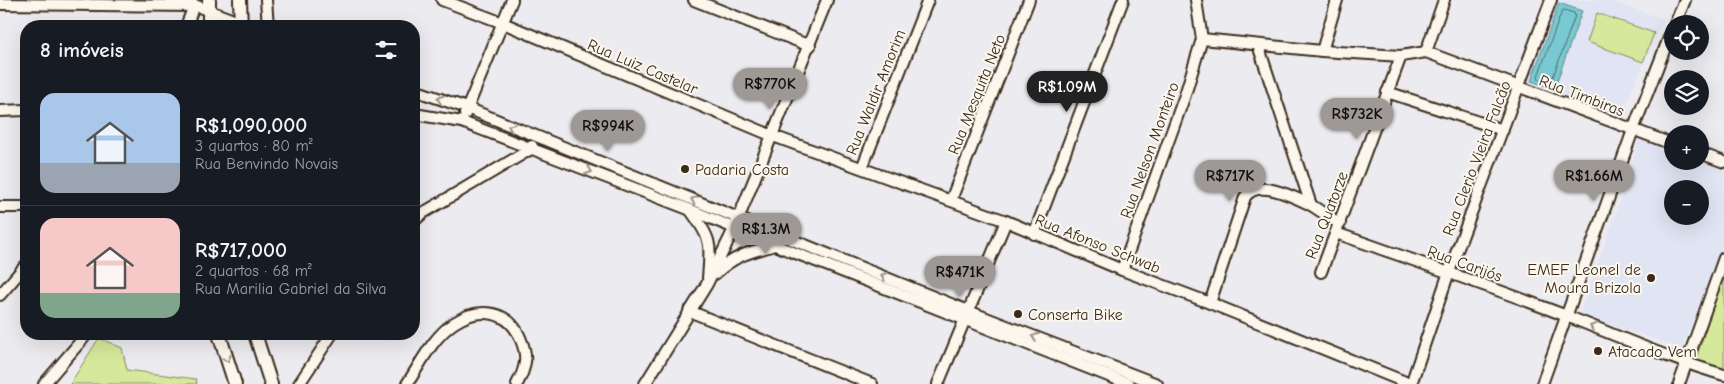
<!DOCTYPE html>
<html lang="pt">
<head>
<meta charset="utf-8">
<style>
  :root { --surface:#171b24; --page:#20242c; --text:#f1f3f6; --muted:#9ea1a6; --line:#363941; --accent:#9f9995 }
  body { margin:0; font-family:"Comic Neue",sans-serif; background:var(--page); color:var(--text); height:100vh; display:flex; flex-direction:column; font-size:19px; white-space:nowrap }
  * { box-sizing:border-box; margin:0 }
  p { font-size:16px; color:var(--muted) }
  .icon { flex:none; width:28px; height:28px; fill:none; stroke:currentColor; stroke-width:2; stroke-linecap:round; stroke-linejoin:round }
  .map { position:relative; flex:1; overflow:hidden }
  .side { position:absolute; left:20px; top:20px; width:400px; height:320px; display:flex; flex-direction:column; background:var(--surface); border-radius:20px; box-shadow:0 5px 20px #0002 }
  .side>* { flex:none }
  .tools { position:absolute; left:1664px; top:15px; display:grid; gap:10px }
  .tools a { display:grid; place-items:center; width:45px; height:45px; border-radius:50%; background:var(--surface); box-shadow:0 5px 20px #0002; font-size:25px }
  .price { position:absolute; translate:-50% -42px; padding:0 11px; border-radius:18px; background:var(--accent); color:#111; font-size:16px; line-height:32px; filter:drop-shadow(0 1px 2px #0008) }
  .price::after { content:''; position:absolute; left:50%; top:30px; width:15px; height:11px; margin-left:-8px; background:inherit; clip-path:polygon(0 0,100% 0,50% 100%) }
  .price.on { background:#222; color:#fff }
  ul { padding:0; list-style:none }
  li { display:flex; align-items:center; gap:15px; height:125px; padding:0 20px }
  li+li { border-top:1px solid var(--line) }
  li span { display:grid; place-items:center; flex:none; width:140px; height:100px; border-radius:15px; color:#555 }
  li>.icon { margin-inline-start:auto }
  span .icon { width:60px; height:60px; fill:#fffc; stroke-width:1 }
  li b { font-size:21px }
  h2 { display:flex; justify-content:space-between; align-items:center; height:60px; padding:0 20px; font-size:21px }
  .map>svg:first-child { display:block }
  .built { fill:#e1e4f3; fill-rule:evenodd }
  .green { fill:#d6e89b; stroke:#88895c }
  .water { fill:#78c9d2; stroke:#60898a }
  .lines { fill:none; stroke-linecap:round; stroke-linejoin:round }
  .shore { stroke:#536a66; stroke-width:1 }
  .minor-casing { stroke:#3b2a1e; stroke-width:14 }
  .major-casing { stroke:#3b2a1e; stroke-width:16 }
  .minor { stroke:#fbf7ec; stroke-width:10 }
  .major { stroke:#fbf7ec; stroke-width:12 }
  .oneway { stroke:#9b9085 }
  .poi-dot { fill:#3b2a1e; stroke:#fbf7ec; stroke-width:2 }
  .labels { text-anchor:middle; stroke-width:4; stroke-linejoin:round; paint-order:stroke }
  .street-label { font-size:16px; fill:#3b2a1e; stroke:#fbf7ec }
  .poi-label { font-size:16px; fill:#3b2a1e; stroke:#fbf7ec; text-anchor:start }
</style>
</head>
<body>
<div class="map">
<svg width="1724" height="384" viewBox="0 0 1724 384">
  <rect width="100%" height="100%" fill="#ececf0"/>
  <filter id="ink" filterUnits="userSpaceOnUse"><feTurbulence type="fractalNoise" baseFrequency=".02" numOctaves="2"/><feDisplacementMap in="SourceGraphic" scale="10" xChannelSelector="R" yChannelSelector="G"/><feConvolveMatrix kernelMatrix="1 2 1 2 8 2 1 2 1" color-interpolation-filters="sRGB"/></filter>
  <g filter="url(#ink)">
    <g class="built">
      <polygon points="1556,0 1608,0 1664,19 1621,115 1526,82"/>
      <path d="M 1639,139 L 1672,151 L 1672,161 L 1700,161 L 1724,170 L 1724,240 L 1682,348 L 1579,315 L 1619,205 ZM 1672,189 L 1700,189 L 1700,216 L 1672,216 Z"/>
    </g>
    <g class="green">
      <polygon points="1597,13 1654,33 1643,62 1587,42"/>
      <polygon points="1724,272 1724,370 1695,362"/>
      <polygon points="99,338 122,348 127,370 196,379 197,384 70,384"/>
    </g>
    <polygon class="water" points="1559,3 1582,11 1554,89 1531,81"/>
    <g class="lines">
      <polygon class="shore" points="1564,10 1574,13 1575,16 1552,80 1549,82 1539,79 1538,76 1562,11"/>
      <g class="minor-casing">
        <g id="minor">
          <polyline points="266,0 268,26"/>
          <polyline points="442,0 503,23 773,136 1006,221 1122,270 1210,303 1410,384"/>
          <polyline points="694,0 810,46"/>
          <polyline points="189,3 249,26"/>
          <polyline points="0,4 194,6"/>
          <polyline points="1675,24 1685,0"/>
          <polyline points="186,26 194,6"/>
          <polyline points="1202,39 1322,51 1401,56 1426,52 1672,144"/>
          <polyline points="1258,45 1311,205 1340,224"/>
          <polyline points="1322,51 1337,0"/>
          <polyline points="1426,52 1444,0"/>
          <polyline points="414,90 467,108 968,311 1157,384"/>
          <polyline points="1387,92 1503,130"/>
          <polyline points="0,111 26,110"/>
          <polyline points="414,114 462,122 691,210 775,245 1129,384"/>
          <polyline points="465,114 512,0"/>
          <polyline points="1700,153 1724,162"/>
          <polyline points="862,168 928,0"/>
          <polyline points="951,200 1029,0"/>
          <polyline points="0,207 26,207"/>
          <path d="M 691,211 C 712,240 711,243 708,278"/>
          <polyline points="414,221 423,213 531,149 532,146"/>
          <path d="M 1336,233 C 1412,260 1489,286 1564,315 C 1618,336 1669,359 1724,375"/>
          <polyline points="1034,234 1123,0"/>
          <polyline points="1122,270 1185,95 1202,39 1196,0"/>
          <polyline points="1321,272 1401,56"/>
          <path d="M 715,274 C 735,255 750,252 775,245"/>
          <polyline points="0,295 26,265"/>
          <path d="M 1210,303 L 1245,197 C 1258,178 1294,197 1311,205"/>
          <polyline points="689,311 872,384"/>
          <polyline points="44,384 87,334"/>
          <polyline points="299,384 332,334"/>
          <path d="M 407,384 C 421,363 433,337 454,323 C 479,306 510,310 521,340 C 524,347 526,354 525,362 C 524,370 521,377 517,384"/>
          <polyline points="645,384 707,284 734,229 827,0"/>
          <polyline points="938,384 1006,221"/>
          <polyline points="1411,384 1449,272 1551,0"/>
          <polyline points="1542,384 1633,130 1672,30"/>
          <polyline points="1679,384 1724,258"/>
        </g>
      </g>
      <g class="major-casing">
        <g id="major">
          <polyline points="240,0 241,26"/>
          <polyline points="209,26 209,0"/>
          <polyline points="219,334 235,384"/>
          <polyline points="255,334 271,384"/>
        </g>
      </g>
      <use href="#minor" class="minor"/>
      <use href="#major" class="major"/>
    </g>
    <defs><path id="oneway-chevron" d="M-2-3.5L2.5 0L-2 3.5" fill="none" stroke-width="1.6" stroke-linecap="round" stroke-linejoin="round" transform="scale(1.25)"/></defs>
    <g class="oneway">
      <use href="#oneway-chevron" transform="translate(440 99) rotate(-161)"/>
      <use href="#oneway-chevron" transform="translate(511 127) rotate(-158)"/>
      <use href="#oneway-chevron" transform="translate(589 171) rotate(20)"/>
      <use href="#oneway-chevron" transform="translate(694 200) rotate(-158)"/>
      <use href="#oneway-chevron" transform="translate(884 276) rotate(-158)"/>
      <use href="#oneway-chevron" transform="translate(1593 327) rotate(-158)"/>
      <use href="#oneway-chevron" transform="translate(1035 337) rotate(-159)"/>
      <use href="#oneway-chevron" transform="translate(227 359) rotate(72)"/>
    </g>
  </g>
  <g class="poi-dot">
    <circle cx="685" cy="169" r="5"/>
    <circle cx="1651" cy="278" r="5"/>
    <circle cx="1018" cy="314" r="5"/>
    <circle cx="1598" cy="351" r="5"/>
  </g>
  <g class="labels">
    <g class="street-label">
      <text transform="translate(643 66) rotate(23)" y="6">Rua Luiz Castelar</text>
      <text transform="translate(875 92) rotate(-68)" y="6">Rua Waldir Amorim</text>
      <text transform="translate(976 94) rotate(-68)" y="6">Rua Mesquita Neto</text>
      <text transform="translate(1582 95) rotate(21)" y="6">Rua Timbiras</text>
      <text transform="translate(1149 150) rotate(-70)" y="6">Rua Nelson Monteiro</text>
      <text transform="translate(1476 158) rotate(-69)" y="6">Rua Clerio Vieira Falcão</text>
      <text transform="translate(1326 215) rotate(-69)" y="6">Rua Quatorze</text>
      <text transform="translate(1098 243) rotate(22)" y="6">Rua Afonso Schwab</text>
      <text transform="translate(1465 263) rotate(20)" y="6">Rua Carijós</text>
    </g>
    <g class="poi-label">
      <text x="695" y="175">Padaria Costa</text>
      <text x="1641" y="275" text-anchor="end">EMEF Leonel de<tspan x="1641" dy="18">Moura Brizola</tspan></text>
      <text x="1028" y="320">Conserta Bike</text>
      <text x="1608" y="357">Atacado Vem</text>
    </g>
  </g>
</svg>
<div class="tools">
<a><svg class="icon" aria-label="locate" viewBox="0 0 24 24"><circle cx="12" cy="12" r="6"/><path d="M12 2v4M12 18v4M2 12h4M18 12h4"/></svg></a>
<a><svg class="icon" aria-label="layers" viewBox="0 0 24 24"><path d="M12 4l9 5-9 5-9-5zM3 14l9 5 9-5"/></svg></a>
<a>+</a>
<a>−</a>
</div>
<b class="price" style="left:770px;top:110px">R$770K</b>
<b class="price on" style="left:1067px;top:113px">R$1.09M</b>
<b class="price" style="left:1357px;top:140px">R$732K</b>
<b class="price" style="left:608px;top:152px">R$994K</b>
<b class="price" style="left:1230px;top:202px">R$717K</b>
<b class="price" style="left:1594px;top:202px">R$1.66M</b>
<b class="price" style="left:766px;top:255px">R$1.3M</b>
<b class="price" style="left:960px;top:298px">R$471K</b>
<section class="side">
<h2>8 imóveis<svg class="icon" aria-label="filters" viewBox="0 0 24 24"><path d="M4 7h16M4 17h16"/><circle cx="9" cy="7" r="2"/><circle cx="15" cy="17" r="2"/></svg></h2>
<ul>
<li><span style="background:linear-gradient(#a9c7e8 70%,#9aa5b1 0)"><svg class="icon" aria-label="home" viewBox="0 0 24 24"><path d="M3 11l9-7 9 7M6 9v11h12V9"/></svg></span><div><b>R$1,090,000</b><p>3 quartos · 80 m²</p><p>Rua Benvindo Novais</p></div></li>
<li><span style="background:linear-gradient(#f6c9c9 75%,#7fa58c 0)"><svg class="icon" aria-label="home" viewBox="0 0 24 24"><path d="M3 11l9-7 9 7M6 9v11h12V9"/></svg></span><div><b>R$717,000</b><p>2 quartos · 68 m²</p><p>Rua Marilia Gabriel da Silva</p></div></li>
</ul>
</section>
</div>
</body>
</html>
